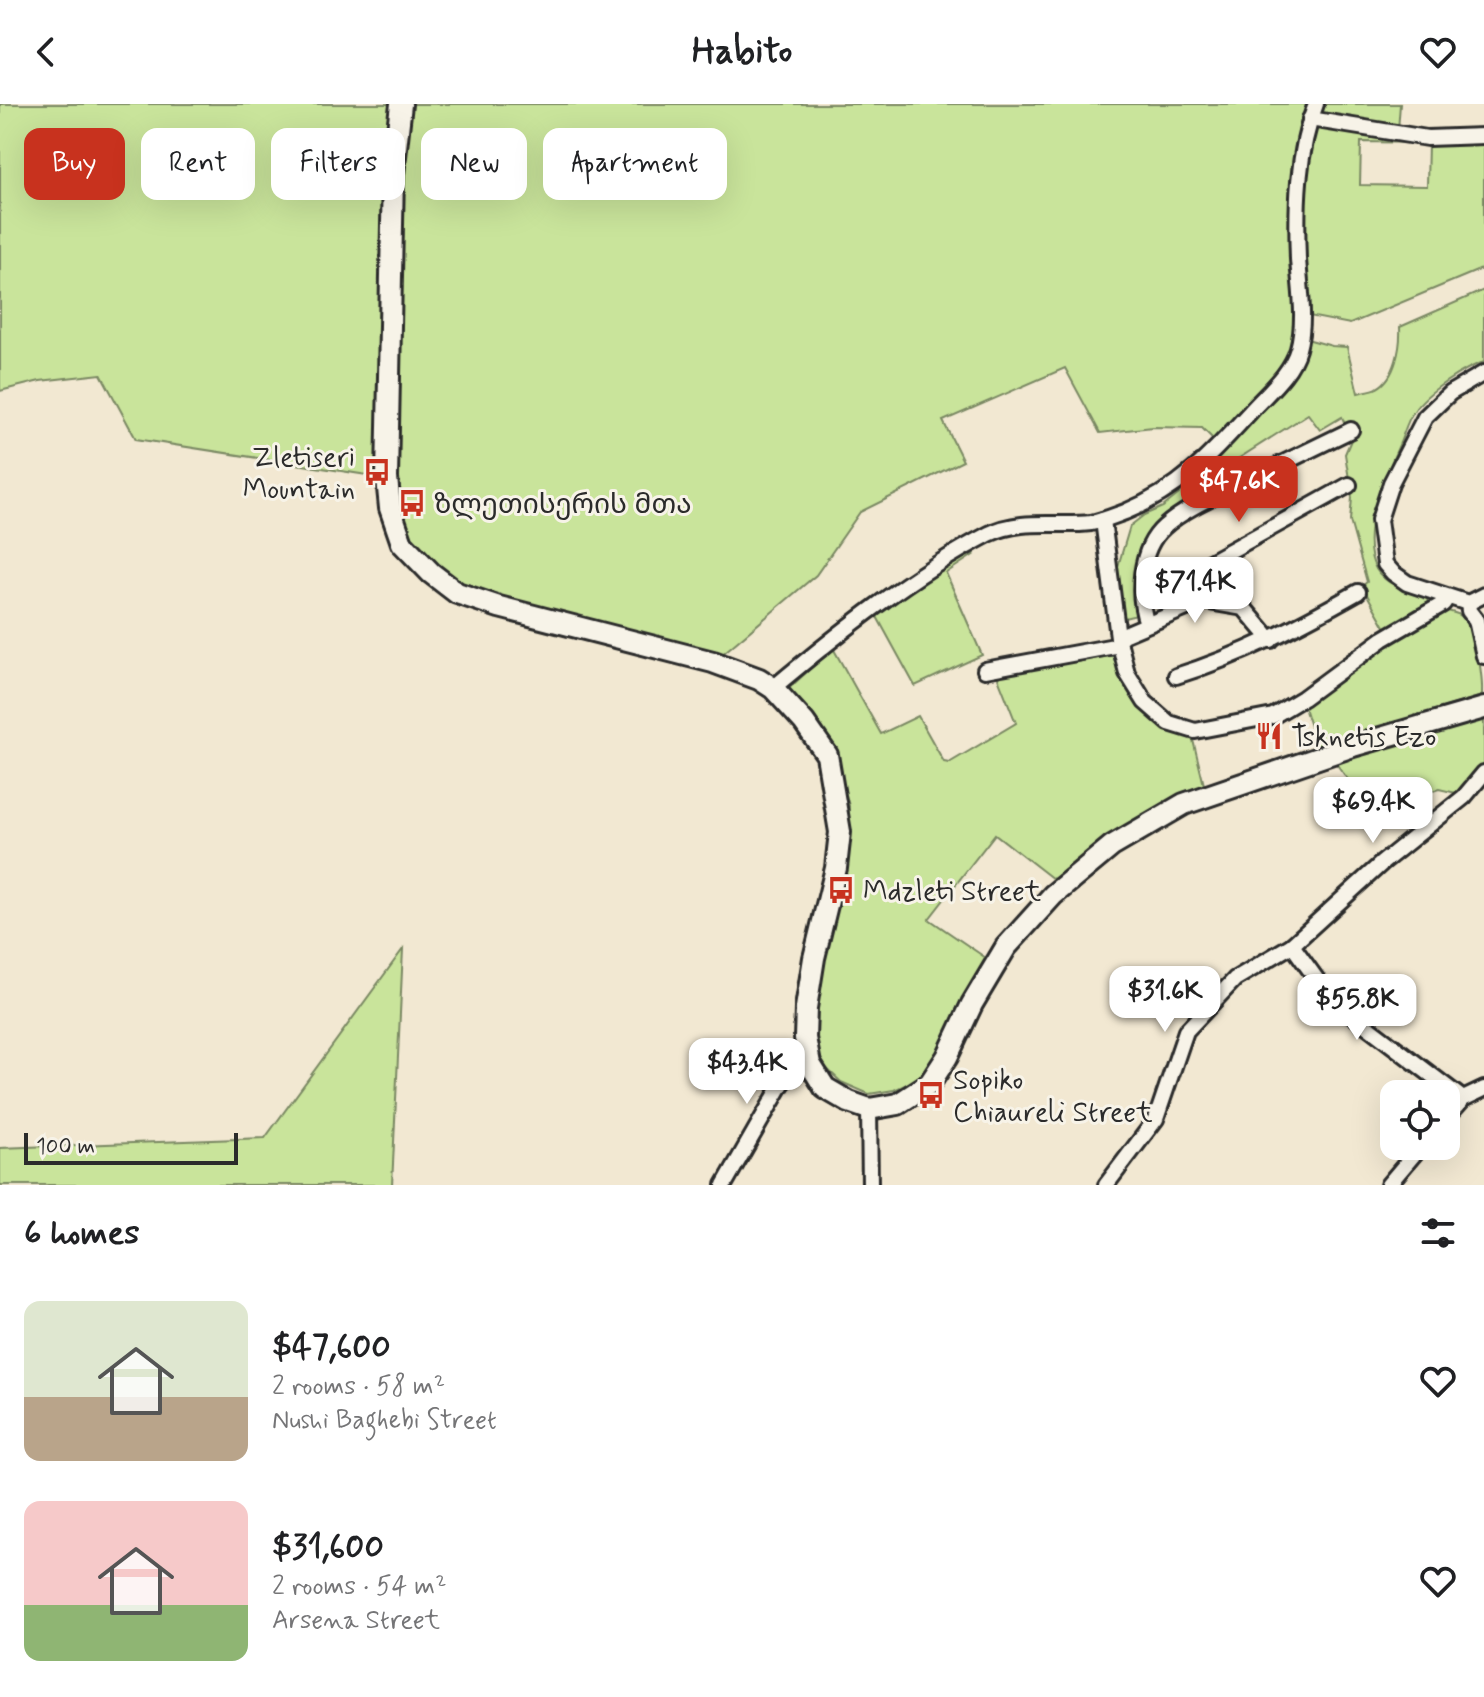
<!DOCTYPE html>
<html lang="en">
<head>
<meta charset="utf-8">
<style>
  :root { --surface:#fff; --page:#f6f6f6; --text:#202124; --muted:#757577; --accent:#c8321e }
  body { margin:0; font-family:Mynerve,"Noto Sans Georgian",sans-serif; background:var(--page); color:var(--text); height:100vh; display:flex; flex-direction:column; font-size:30px; white-space:nowrap }
  * { box-sizing:border-box; margin:0 }
  p { font-size:26px; color:var(--muted) }
  .icon { flex:none; width:44px; height:44px; fill:none; stroke:currentColor; stroke-width:2; stroke-linecap:round; stroke-linejoin:round }
  .map { position:relative; height:1081px; overflow:hidden }
  .side { display:flex; flex-direction:column; background:var(--surface); flex:1 }
  .side>* { flex:none }
  .top-card { position:absolute; left:24px; top:24px; width:800px; height:72px; display:flex; gap:16px }
  .fabs { position:absolute; left:1380px; top:976px; display:grid; gap:16px }
  .fabs a { display:grid; place-items:center; width:80px; height:80px; border-radius:16px; background:var(--surface); box-shadow:0 8px 32px #0002; font-size:40px }
  .scale { position:absolute; left:24px; bottom:20px; width:214px; box-sizing:border-box; padding-left:8px; border:4px solid #2b2b2b; border-top:0; font-size:22px; line-height:28px; white-space:nowrap; color:#2b2b2b; -webkit-text-stroke:6px #f7f3e8; paint-order:stroke }
  .price { position:absolute; translate:-50% -68px; padding:0 18px; border-radius:16px; background:#fff; color:#222; font-size:26px; line-height:52px; filter:drop-shadow(0 2px 4px #0008) }
  .price::after { content:''; position:absolute; left:50%; top:48px; width:24px; height:18px; margin-left:-12px; background:inherit; clip-path:polygon(0 0,100% 0,50% 100%) }
  .price.current { background:var(--accent); color:#fff }
  ul { padding:0; list-style:none }
  li { display:flex; align-items:center; gap:24px; height:200px; padding:0 24px }
  li span { display:grid; place-items:center; flex:none; width:224px; height:160px; border-radius:16px; color:#555 }
  li>.icon { margin-inline-start:auto }
  span .icon { width:96px; height:96px; fill:#fffc; stroke-width:1 }
  li b { font-size:34px }
  h2 { display:flex; justify-content:space-between; align-items:center; height:96px; padding:0 24px; font-size:34px }
  .tag { padding:0 28px; border-radius:16px; background:var(--surface); box-shadow:0 8px 32px #0002; font-size:28px; line-height:72px }
  .tag.current { background:var(--accent); color:#fff }
  header { display:flex; justify-content:space-between; align-items:center; height:104px; padding:0 24px; background:var(--surface); font-size:36px; font-weight:700 }
  .map>svg:first-child { display:block }
  .green { fill:#c9e49b; stroke:#7a8863; stroke-width:2; fill-rule:evenodd }
  .lines { fill:none; stroke-linecap:round; stroke-linejoin:round }
  .minor-casing { stroke:#2b2b2b; stroke-width:20 }
  .secondary-casing { stroke:#2b2b2b; stroke-width:26 }
  .minor { stroke:#f7f3e8; stroke-width:14 }
  .secondary { stroke:#f7f3e8; stroke-width:20 }
  .labels { text-anchor:middle; stroke-width:6; stroke-linejoin:round; paint-order:stroke }
  .poi-label { font-size:28px; fill:#2b2b2b; stroke:#f7f3e8; text-anchor:start }
</style>
</head>
<body>
<header><svg class="icon" aria-label="back" viewBox="0 0 24 24"><path d="M15 5l-7 7 7 7"/></svg>Habito<svg class="icon" aria-label="heart" viewBox="0 0 24 24"><path d="M12 20l-8-8c-3-5 5-10 8-4 3-6 11-1 8 4z"/></svg></header>
<div class="map">
<svg width="1484" height="1081" viewBox="0 0 1484 1081">
  <rect width="100%" height="100%" fill="#f2e8d2"/>
  <filter id="ink" filterUnits="userSpaceOnUse"><feTurbulence type="fractalNoise" baseFrequency=".0125" numOctaves="2"/><feDisplacementMap in="SourceGraphic" scale="16" xChannelSelector="R" yChannelSelector="G"/><feConvolveMatrix kernelMatrix="1 2 1 2 8 2 1 2 1" color-interpolation-filters="sRGB"/></filter>
  <g filter="url(#ink)">
    <g class="green">
      <polygon points="0,0 1316,0 1305,35 1297,248 1251,307 1214,336 1202,324 1153,323 1100,329 1065,264 943,317 963,357 860,408 816,471 713,558 457,489 402,439 386,374 136,335 101,270 40,277 0,287"/>
      <polygon points="1321,0 1400,0 1398,26 1319,12"/>
      <path d="M 1315,20 L 1484,37 L 1484,164 L 1350,220 L 1309,212 L 1302,102 L 1310,36 ZM 1361,38 L 1428,39 L 1427,82 L 1360,81 Z"/>
      <path d="M 1484,186 L 1484,258 C 1464,264 1425,289 1414,307 C 1407,316 1404,330 1399,341 C 1385,373 1357,431 1376,465 C 1387,484 1417,489 1436,496 L 1387,526 L 1362,482 L 1367,478 L 1350,417 L 1352,394 L 1345,350 L 1351,336 L 1342,313 L 1320,326 L 1308,310 L 1230,360 L 1239,376 L 1159,423 L 1137,511 L 1120,515 L 1116,469 L 1130,422 L 1144,411 L 1163,403 L 1190,381 L 1283,280 L 1303,234 L 1332,242 L 1347,243 L 1358,289 C 1363,287 1372,287 1377,284 C 1396,274 1401,242 1400,223 Z"/>
      <polygon points="975,450 946,469 982,551 915,582 875,509 959,455"/>
      <path d="M 1448,507 C 1455,509 1461,510 1465,516 C 1477,530 1483,574 1482,592 L 1316,642 L 1303,600 L 1365,554 L 1437,509 Z"/>
      <path d="M 833,544 L 881,630 L 918,612 L 944,658 L 949,659 L 1016,619 L 997,571 L 1115,551 C 1127,600 1152,609 1192,632 L 1204,681 L 1130,718 L 1053,775 L 995,730 L 929,815 L 986,854 L 957,904 L 933,961 L 914,977 L 894,986 L 869,990 L 841,978 L 823,961 L 814,935 L 814,896 L 847,754 L 849,702 L 839,664 L 785,588 Z"/>
      <path d="M 1484,614 L 1484,683 C 1474,686 1465,683 1456,689 L 1439,685 L 1410,694 L 1381,685 L 1364,686 L 1352,681 L 1335,658 Z"/>
      <polygon points="403,845 392,1081 0,1081 0,1044 265,1034"/>
    </g>
    <g class="lines">
      <g class="minor-casing">
        <g id="minor">
          <polyline points="1310,15 1427,34 1484,32"/>
          <polyline points="1484,269 1450,289 1425,313 1391,379 1379,416 1385,460 1393,469 1407,479 1468,499 1484,491"/>
          <polyline points="1103,416 1118,533 1127,569 1145,598 1169,619 1195,627 1273,612 1303,594 1383,535 1443,500 1448,493"/>
          <polyline points="1203,497 1198,475 1208,459 1349,381"/>
          <polyline points="1468,499 1469,507 1476,516 1484,552"/>
          <path d="M 1147,520 C 1137,491 1139,445 1164,423 C 1185,404 1215,392 1240,380 C 1277,362 1314,344 1351,326"/>
          <polyline points="1118,533 1203,497 1244,504 1271,536"/>
          <polyline points="985,566 1120,541"/>
          <path d="M 1176,572 C 1243,551 1298,522 1358,488"/>
          <path d="M 773,584 C 840,528 911,471 989,430 C 1021,414 1057,423 1091,419 C 1102,417 1114,412 1125,408 C 1181,385 1211,351 1251,307 C 1267,289 1291,270 1298,245 C 1306,216 1300,185 1298,155 C 1296,104 1297,48 1316,0"/>
          <polyline points="1292,841 1330,894 1463,995"/>
          <polyline points="869,1005 870,1081"/>
          <polyline points="1446,1014 1463,995 1484,985"/>
          <polyline points="724,1081 782,980 808,949"/>
          <polyline points="1106,1081 1156,1015 1186,927 1235,875 1292,841 1382,759 1464,693 1484,669"/>
          <polyline points="1388,1081 1421,1042"/>
        </g>
      </g>
      <g class="secondary-casing">
        <polyline id="secondary" points="401,0 393,70 387,374 390,404 402,439 431,469 457,489 499,503 713,558 759,575 773,584 804,618 827,651 840,728 836,764 814,854 806,904 805,934 810,960 825,984 849,998 869,1005 898,1000 930,979 947,953 972,900 1006,843 1053,791 1112,742 1184,700 1353,642 1484,604"/>
      </g>
      <use href="#minor" class="minor"/>
      <use href="#secondary" class="secondary"/>
    </g>
  </g>
  <defs>
    <g id="bus-bare" transform="scale(2.16)"><path d="M-5-6H5V4H4V6H2V4H-2V6H-4V4H-5ZM-3.5-4V0h7V-4ZM-3.5 1.2v1.5H-2V1.2ZM2 1.2v1.5H3.5V1.2Z" fill="#c8321e" stroke="#f7f3e8" stroke-width="2.5" paint-order="stroke"/></g>
    <g id="restaurant-bare" transform="scale(2.16)"><path d="M-5-6h1v4h1v-4h1v4h1v-4h1v5L-1.5 .5V6h-2V.5L-5-1ZM5-6V6H3V1.5H1.5Q1.5-4 5-6Z" fill="#c8321e" stroke="#f7f3e8" stroke-width="2.5" paint-order="stroke"/></g>
  </defs>
  <g fill-rule="evenodd">
    <use href="#bus-bare" x="377" y="368"/>
    <use href="#bus-bare" x="412" y="399"/>
    <use href="#restaurant-bare" x="1269" y="632"/>
    <use href="#bus-bare" x="841" y="786"/>
    <use href="#bus-bare" x="931" y="991"/>
  </g>
  <g class="labels">
    <g class="poi-label">
      <text x="355" y="362" text-anchor="end">Zletiseri<tspan x="355" dy="32">Mountain</tspan></text>
      <text x="434" y="409">ზლეთისერის მთა</text>
      <text x="1291" y="642">Tsknetis Ezo</text>
      <text x="863" y="796">Mdzleti Street</text>
      <text x="953" y="985">Sopiko<tspan x="953" dy="32">Chiaureli Street</tspan></text>
    </g>
  </g>
</svg>
<div class="fabs">
<a><svg class="icon" aria-label="locate" viewBox="0 0 24 24"><circle cx="12" cy="12" r="6"/><path d="M12 2v4M12 18v4M2 12h4M18 12h4"/></svg></a>
</div>
<div class="scale">100 m</div>
<b class="price current" style="left:1239px;top:420px">$47.6K</b>
<b class="price" style="left:1195px;top:521px">$71.4K</b>
<b class="price" style="left:1373px;top:741px">$69.4K</b>
<b class="price" style="left:1165px;top:930px">$31.6K</b>
<b class="price" style="left:1357px;top:938px">$55.8K</b>
<b class="price" style="left:747px;top:1002px">$43.4K</b>
<div class="top-card">
<a class="tag current">Buy</a>
<a class="tag">Rent</a>
<a class="tag">Filters</a>
<a class="tag">New</a>
<a class="tag">Apartment</a>
</div>
</div>
<section class="side">
<h2>6 homes<svg class="icon" aria-label="filters" viewBox="0 0 24 24"><path d="M4 7h16M4 17h16"/><circle cx="9" cy="7" r="2"/><circle cx="15" cy="17" r="2"/></svg></h2>
<ul>
<li><span style="background:linear-gradient(#dfe7d0 60%,#b9a48a 0)"><svg class="icon" aria-label="home" viewBox="0 0 24 24"><path d="M3 11l9-7 9 7M6 9v11h12V9"/></svg></span><div><b>$47,600</b><p>2 rooms · 58 m²</p><p>Nushi Baghebi Street</p></div><svg class="icon" aria-label="heart" viewBox="0 0 24 24"><path d="M12 20l-8-8c-3-5 5-10 8-4 3-6 11-1 8 4z"/></svg></li>
<li><span style="background:linear-gradient(#f6c9c9 65%,#8fb573 0)"><svg class="icon" aria-label="home" viewBox="0 0 24 24"><path d="M3 11l9-7 9 7M6 9v11h12V9"/></svg></span><div><b>$31,600</b><p>2 rooms · 54 m²</p><p>Arsena Street</p></div><svg class="icon" aria-label="heart" viewBox="0 0 24 24"><path d="M12 20l-8-8c-3-5 5-10 8-4 3-6 11-1 8 4z"/></svg></li>
</ul>
</section>
</body>
</html>
